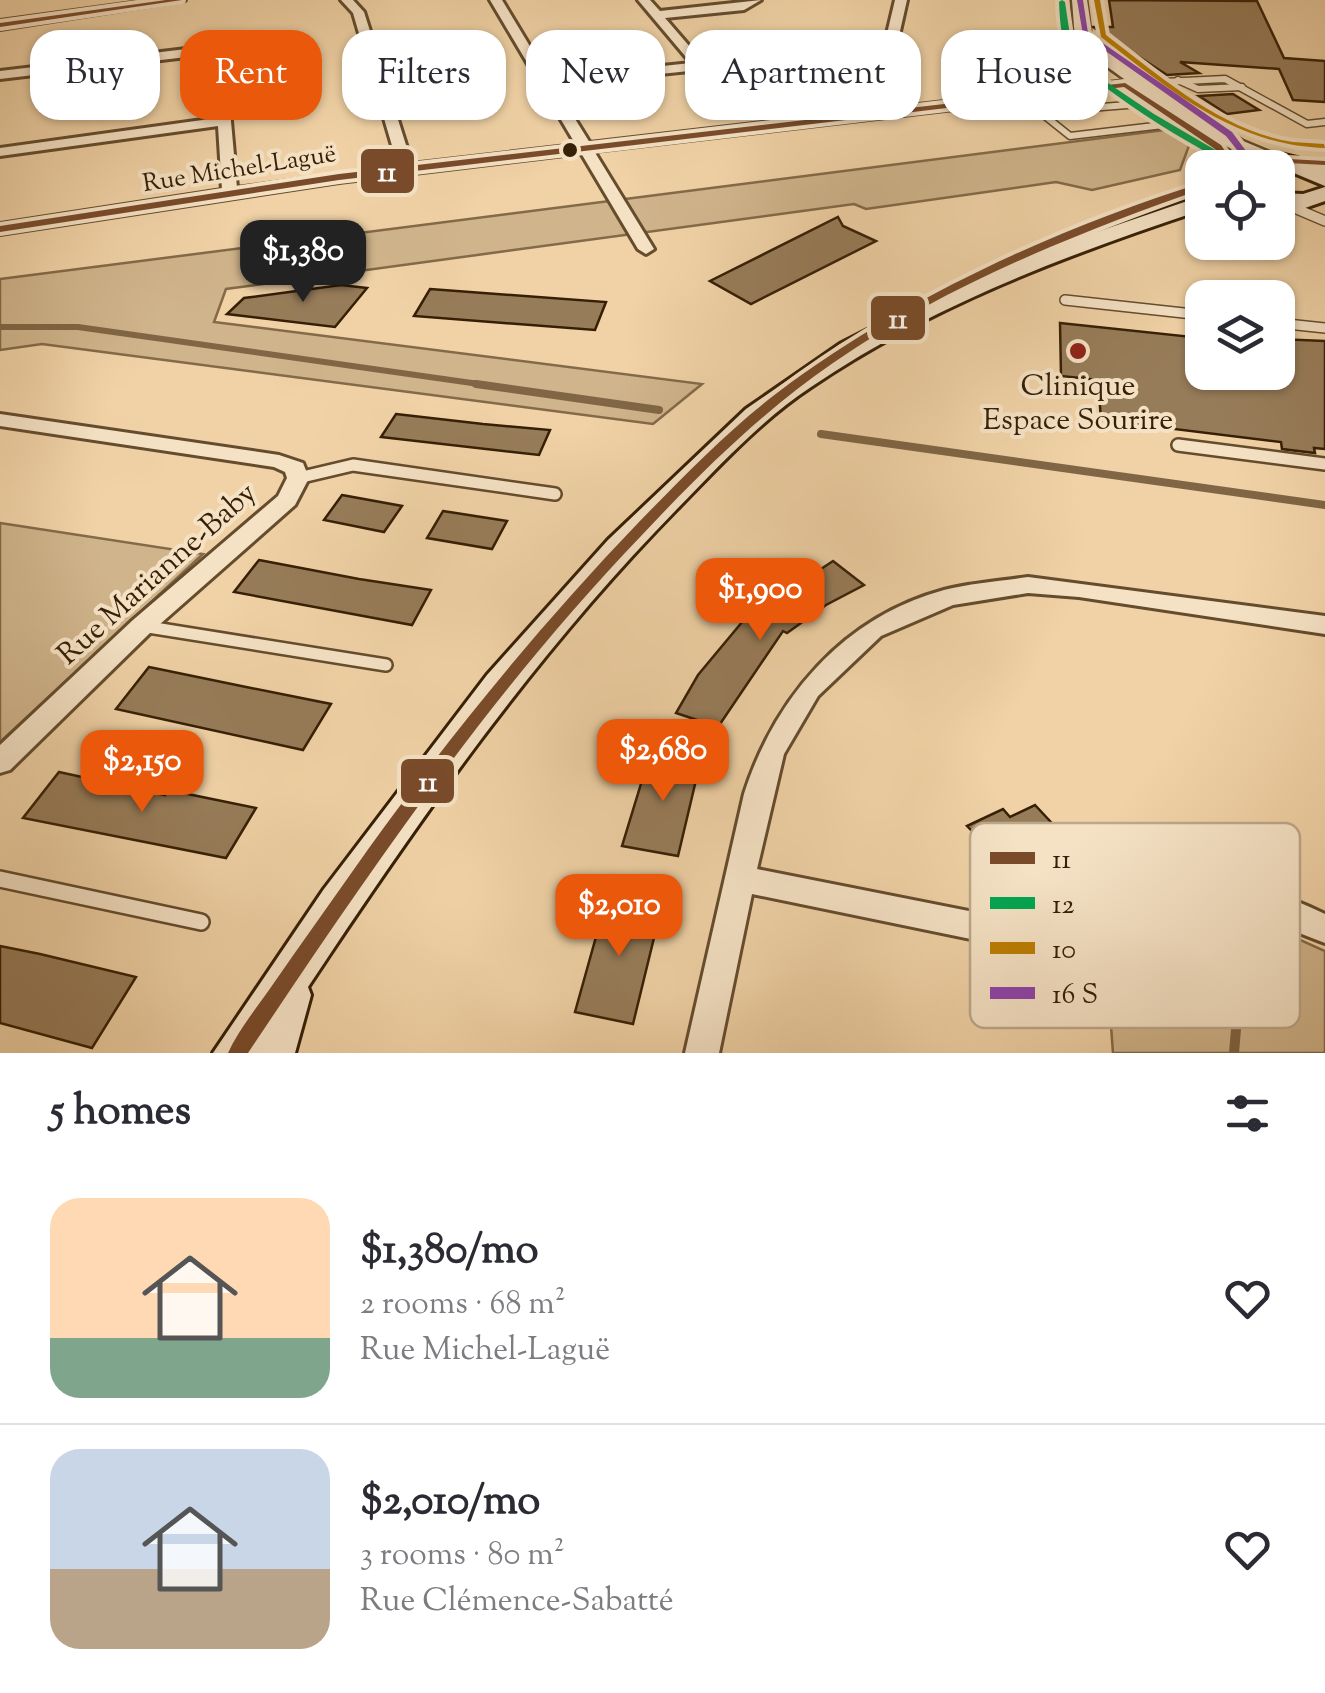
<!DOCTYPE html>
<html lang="en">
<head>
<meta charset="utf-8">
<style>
  :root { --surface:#fff; --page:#f7f7f7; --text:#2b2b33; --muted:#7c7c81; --line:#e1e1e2; --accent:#ea580c }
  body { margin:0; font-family:"Sorts Mill Goudy",serif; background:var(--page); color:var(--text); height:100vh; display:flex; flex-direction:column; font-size:38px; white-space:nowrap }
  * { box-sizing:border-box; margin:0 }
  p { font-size:32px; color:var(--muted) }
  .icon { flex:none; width:55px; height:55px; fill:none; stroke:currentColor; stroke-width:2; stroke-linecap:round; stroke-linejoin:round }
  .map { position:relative; height:1053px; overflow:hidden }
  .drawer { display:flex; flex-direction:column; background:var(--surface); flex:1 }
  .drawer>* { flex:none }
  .guide { position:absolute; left:30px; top:30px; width:1265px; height:90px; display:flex; gap:20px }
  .tools { position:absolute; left:1185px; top:150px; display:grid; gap:20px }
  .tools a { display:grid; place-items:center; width:110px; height:110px; border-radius:20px; background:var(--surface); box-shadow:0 2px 8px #0004; font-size:50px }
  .price { position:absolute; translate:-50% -85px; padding:0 22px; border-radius:20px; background:var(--accent); color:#fff; font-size:32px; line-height:65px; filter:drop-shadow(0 2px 5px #0008) }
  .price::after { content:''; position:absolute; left:50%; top:60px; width:30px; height:22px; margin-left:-15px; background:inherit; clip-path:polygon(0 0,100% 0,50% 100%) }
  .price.on { background:#222; color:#fff }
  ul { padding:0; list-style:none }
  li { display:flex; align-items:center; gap:30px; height:250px; padding:0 50px }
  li+li { border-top:2px solid var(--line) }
  li span { display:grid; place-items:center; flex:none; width:280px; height:200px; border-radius:30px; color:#555 }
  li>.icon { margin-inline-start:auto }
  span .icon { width:120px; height:120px; fill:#fffc; stroke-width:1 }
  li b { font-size:42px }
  h2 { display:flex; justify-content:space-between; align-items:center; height:120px; padding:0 50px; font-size:42px }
  .chip { padding:0 35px; border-radius:30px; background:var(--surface); box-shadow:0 2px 8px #0004; font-size:35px; line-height:90px }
  .chip.on { background:var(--accent); color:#fff }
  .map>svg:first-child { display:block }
  .green { fill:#d0b48b; stroke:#836a48; stroke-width:2.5 }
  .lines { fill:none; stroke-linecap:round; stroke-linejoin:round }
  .stream-far2 { stroke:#806645; stroke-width:6 }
  .stream-far1 { stroke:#806645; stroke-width:8 }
  .stream { stroke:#806645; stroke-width:10 }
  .building { fill:#977c59; stroke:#361f05; stroke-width:2.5 }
  .service-far3-casing { stroke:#644c2d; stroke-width:9 }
  .service-far2-casing { stroke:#644c2d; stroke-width:12 }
  .service-far1-casing { stroke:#644c2d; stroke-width:16 }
  .service-casing { stroke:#644c2d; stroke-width:20 }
  .minor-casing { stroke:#644c2d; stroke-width:6 }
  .tertiary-casing { stroke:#644c2d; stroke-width:5 }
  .secondary-casing { stroke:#361f05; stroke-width:6 }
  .service-far3 { stroke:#f5e2c5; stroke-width:6 }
  .service-far2 { stroke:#f5e2c5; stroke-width:9 }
  .service-far1 { stroke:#f5e2c5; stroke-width:11 }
  .service { stroke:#f5e2c5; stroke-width:15 }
  .minor { fill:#f5e2c5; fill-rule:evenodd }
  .tertiary { fill:#f5e2c5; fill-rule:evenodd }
  .secondary { fill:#f5e2c5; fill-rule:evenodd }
  .bus-1-casing { stroke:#f5e2c5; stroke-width:8 }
  .bus-2-casing { stroke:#f5e2c5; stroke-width:8 }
  .bus-3-casing { stroke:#f5e2c5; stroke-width:8 }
  .bus-4-casing { stroke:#f5e2c5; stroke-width:8 }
  .bus-1 { fill:#7a4b2a; fill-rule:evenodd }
  .bus-2 { fill:#00a651; fill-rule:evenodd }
  .bus-3 { fill:#bd7e02; fill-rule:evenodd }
  .bus-4 { fill:#8e44ad; fill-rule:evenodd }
  .bus-dot { fill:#361f05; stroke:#f5e2c5; stroke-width:4 }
  .poi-dot { fill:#8f2418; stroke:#f5e2c5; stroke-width:4 }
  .labels { text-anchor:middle; stroke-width:8; stroke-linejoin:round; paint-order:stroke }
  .far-street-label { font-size:25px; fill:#361f05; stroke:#f5e2c5 }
  .poi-label { font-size:30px; fill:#361f05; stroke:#f5e2c5 }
  .street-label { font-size:30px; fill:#361f05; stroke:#f5e2c5 }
  .key { fill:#f5e2c5; stroke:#bca88b; stroke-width:2.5 }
  .key-label { font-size:28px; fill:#361f05 }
  .line-badge { stroke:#f5e2c5; stroke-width:4 }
  .badge-label { font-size:28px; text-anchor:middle; font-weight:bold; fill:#fff }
</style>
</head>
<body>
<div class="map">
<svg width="1325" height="1053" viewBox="0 0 1325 1053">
  <rect width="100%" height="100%" fill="#f0d2a6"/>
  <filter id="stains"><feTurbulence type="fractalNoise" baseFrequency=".002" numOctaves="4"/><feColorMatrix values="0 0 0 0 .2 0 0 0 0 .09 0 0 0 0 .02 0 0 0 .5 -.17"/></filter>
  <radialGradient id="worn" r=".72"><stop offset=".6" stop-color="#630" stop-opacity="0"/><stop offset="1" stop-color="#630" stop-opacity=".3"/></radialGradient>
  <g class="green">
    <polygon points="1172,129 1190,143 1180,170 1092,190 1056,182 866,209 854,204 226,289 214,322 702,384 653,424 42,344 0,350 0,279"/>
    <polygon points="0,523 203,554 0,742"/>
    <polygon points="1185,911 1256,920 1325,951 1325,1053 1113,1053 1105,944 1141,922"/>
  </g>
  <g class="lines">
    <polyline class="stream-far2" points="0,327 78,327 493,386"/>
    <g class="stream-far1">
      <polyline points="476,384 659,410"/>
      <polyline points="821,434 1325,505"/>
    </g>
    <polyline class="stream" points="1224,961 1238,1006 1234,1053"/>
  </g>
  <g class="building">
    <polygon points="1109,0 1257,1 1284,58 1325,61 1325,102 1293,100 1279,69 1180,62 1199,73 1167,75 1093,27 1113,27"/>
    <polygon points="988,46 1035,47 1057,68 1021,72"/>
    <polygon points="1233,94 1259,110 1227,114 1199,96"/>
    <polygon points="838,217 843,226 876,241 751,304 710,281"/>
    <polygon points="341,285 367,288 335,327 227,314 244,298"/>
    <polygon points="430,289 606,302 595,330 414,316"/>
    <polygon points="1060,323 1202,338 1202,372 1278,372 1278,339 1325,341 1325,449 1314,448 1315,453 1282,449 1281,442 1101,420 1098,380 1061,376"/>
    <polygon points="396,414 483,424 550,430 539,455 381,437"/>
    <polygon points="342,495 402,506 384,532 324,520"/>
    <polygon points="443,511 507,521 492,549 427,538"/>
    <polygon points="259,560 359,579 431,590 412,625 234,592"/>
    <polygon points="833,561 864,585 826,605 787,633 783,631 718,727 676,713 698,675 743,621"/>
    <polygon points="149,667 251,688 331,704 303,750 116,709"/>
    <polygon points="651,751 701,759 678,856 622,846"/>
    <polygon points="59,772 165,795 168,790 256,808 226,858 23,818"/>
    <polygon points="1035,805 1077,850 1015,876 967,826 1003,809 1010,817"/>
    <polygon points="608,894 662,905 633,1024 575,1012"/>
    <polygon points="0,946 40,954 136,977 92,1048 0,1023"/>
  </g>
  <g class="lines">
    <g class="service-far3-casing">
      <g id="service-far3">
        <polyline points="1178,80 1198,89 1242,87"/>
        <polyline points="1143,83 1225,79 1307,124 1325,122"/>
        <polyline points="1037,95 1016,79 1102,70"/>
        <polyline points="1152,103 1040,112 1070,136 1180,123"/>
      </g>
    </g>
    <g class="service-far2-casing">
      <g id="service-far2">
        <polyline points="1278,201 1325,221"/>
        <polyline points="1065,300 1202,315"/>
        <polyline points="1278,323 1325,328"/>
      </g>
    </g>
    <g class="service-far1-casing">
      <g id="service-far1">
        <polyline points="1178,445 1325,464"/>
        <polyline points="298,478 353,465 555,494"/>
        <polyline points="142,626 386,665"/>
      </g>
    </g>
    <g class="service-casing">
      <polyline id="service" points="0,879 201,922"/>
    </g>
    <g class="minor-casing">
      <g id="minor">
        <polygon points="155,0 185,0 0,29 0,21"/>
        <polygon points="341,0 353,0 364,12 412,164 576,145 490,0 502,0 549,78 691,63 638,0 650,0 660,11 761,0 744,10 665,18 703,62 878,44 886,38 895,0 907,0 898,40 881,51 554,85 590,143 1143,79 1150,83 1143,87 594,151 654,249 646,254 638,249 581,153 339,182 0,234 0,224 222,190 218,126 0,156 0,148 217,118 213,58 195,56 0,79 0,71 195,48 225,55 237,188 398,166 353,13"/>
        <polygon points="0,414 279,455 303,463 309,478 295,505 151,632 10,770 0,773 0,745 133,620 278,496 287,478 285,472 274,467 0,426"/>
        <path d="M 1028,577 L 1325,616 L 1325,634 L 1079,597 L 1028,593 L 953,605 L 881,636 L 818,696 L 784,754 L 757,869 L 1034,924 C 1065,923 1086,907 1114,896 C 1191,868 1252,879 1325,914 L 1325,943 C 1256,917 1205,885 1129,918 C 1097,932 1070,951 1034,952 L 752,894 L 719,1053 L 685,1053 L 744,794 C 775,697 844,617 944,590 C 971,583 1001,581 1028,577 Z"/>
      </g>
    </g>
    <g class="tertiary-casing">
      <path id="tertiary" d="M 1072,0 L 1086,0 L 1091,38 L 1101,48 L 1243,141 L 1279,156 L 1279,164 C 1245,171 1123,77 1089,54 L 1075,39 Z"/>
    </g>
    <g class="secondary-casing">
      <g id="secondary">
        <path d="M 1249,153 C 1276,151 1301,157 1325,169 L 1325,186 L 1277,166 L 1216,168 Z"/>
        <polygon points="1325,187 1325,201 1305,208 1278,207 1278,193 1303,194"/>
        <path d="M 1202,196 L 1202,210 C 1066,255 930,306 811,387 C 761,420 719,466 677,509 C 535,654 420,818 308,987 L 311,995 L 295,1053 L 213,1053 L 324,889 L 487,675 L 608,540 L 746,409 L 840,344 L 938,294 L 1038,252 Z"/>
      </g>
    </g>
    <use href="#service-far3" class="service-far3"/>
    <use href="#service-far2" class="service-far2"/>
    <use href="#service-far1" class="service-far1"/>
    <use href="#service" class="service"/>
    <use href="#minor" class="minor"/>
    <use href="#tertiary" class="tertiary"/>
    <use href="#secondary" class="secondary"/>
    <g class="bus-1-casing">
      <g id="bus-1">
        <polygon points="166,0 182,0 0,27 0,23"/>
        <polygon points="1125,83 1221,145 1233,163 1250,157 1325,161 1325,165 1251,161 1236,168 1223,168 1227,165 1215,149 1124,87 339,180 0,232 0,226 339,174"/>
        <path d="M 1202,183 L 1202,189 C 1075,234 946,285 833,363 C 762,412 701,472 642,535 C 491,692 369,872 248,1053 L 228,1053 C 238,1031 255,1010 269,990 C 302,942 336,895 369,848 C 452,733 541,624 639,522 C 683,477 727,431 777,393 C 898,301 1057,228 1202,183 Z"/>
      </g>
    </g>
    <g class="bus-2-casing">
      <path id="bus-2" d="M 1062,0 L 1065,2 L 1071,42 L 1076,53 L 1087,66 L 1105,81 L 1154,114 L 1246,168 L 1235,168 C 1194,146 1153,122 1116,95 C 1100,83 1081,71 1070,54 C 1060,39 1060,19 1059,2 Z"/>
    </g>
    <g class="bus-3-casing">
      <path id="bus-3" d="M 1094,0 L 1100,0 L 1106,35 C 1161,77 1222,131 1293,142 C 1303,143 1314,143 1324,144 L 1325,148 C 1236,146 1168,89 1101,37 Z"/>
    </g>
    <g class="bus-4-casing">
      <polygon id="bus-4" points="1077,0 1083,0 1088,33 1232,132 1249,155 1251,168 1243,168 1241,155 1226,136 1083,35"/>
    </g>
    <use href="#bus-1" class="bus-1"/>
    <use href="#bus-2" class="bus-2"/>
    <use href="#bus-3" class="bus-3"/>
    <use href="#bus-4" class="bus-4"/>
  </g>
  <circle class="bus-dot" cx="570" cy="150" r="9"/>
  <circle class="poi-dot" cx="1078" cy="351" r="10"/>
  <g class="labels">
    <g class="far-street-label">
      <text transform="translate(239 167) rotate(-9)" y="9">Rue Michel-Laguë</text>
    </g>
    <g class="poi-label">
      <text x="1078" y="395">Clinique<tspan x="1078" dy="34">Espace Sourire</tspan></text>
    </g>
    <g class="street-label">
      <text transform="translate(156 573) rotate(-42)" y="10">Rue Marianne-Baby</text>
    </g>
  </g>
  <rect x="970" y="823" width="330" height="205" rx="15" class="key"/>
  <rect x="990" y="852" width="45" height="12" fill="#7a4b2a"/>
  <rect x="990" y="897" width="45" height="12" fill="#00a651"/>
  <rect x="990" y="942" width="45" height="12" fill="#bd7e02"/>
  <rect x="990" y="987" width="45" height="12" fill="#8e44ad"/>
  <g class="key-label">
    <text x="1052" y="868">11</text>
    <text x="1052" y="913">12</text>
    <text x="1052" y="958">10</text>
    <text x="1052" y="1003">16 S</text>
  </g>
  <g class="line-badge">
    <rect x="359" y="147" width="57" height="48" rx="10" fill="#7a4b2a"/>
    <rect x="869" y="294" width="58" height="48" rx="10" fill="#7a4b2a"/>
    <rect x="399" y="757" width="57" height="48" rx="10" fill="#7a4b2a"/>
  </g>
  <g class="badge-label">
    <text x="387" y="181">11</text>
    <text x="898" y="328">11</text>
    <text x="428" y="791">11</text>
  </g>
  <rect width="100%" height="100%" filter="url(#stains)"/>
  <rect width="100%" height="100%" fill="url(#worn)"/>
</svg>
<div class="tools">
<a><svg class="icon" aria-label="locate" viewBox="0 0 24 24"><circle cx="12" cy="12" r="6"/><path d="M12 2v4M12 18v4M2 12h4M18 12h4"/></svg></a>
<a><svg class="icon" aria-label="layers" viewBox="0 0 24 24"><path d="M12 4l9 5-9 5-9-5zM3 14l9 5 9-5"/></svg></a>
</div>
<b class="price on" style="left:303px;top:305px">$1,380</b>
<b class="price" style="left:760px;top:643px">$1,900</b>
<b class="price" style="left:663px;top:804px">$2,680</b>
<b class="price" style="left:142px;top:815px">$2,150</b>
<b class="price" style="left:619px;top:959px">$2,010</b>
<div class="guide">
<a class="chip">Buy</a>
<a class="chip on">Rent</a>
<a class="chip">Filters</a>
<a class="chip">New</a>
<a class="chip">Apartment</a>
<a class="chip">House</a>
</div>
</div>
<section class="drawer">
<h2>5 homes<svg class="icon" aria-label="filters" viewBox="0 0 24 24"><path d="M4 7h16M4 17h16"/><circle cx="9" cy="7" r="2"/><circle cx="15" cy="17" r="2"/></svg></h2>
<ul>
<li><span style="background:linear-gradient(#ffd9b3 70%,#7fa58c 0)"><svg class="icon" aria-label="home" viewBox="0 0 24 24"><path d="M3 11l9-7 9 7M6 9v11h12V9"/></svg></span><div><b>$1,380/mo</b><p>2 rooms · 68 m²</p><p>Rue Michel-Laguë</p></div><svg class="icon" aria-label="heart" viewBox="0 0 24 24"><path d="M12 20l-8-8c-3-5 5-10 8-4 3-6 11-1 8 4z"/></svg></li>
<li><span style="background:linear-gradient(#c9d6e8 60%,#b9a48a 0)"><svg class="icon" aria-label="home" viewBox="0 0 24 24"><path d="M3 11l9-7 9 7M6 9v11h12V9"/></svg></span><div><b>$2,010/mo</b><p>3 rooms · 80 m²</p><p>Rue Clémence-Sabatté</p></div><svg class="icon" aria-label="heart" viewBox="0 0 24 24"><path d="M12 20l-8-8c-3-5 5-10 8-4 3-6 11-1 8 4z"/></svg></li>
</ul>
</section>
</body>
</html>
